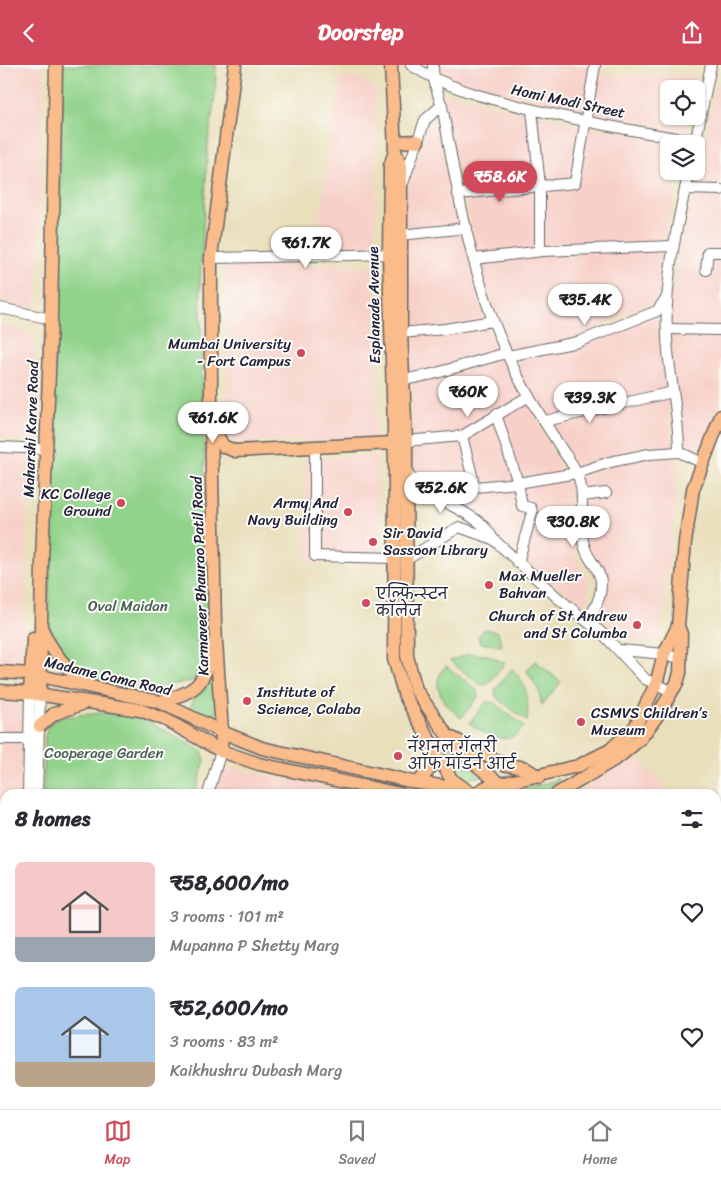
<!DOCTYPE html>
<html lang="en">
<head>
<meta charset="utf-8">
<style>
  :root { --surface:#fff; --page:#f7f7f7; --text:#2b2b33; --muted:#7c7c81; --line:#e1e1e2; --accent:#d1495b }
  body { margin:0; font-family:Sriracha,"Playpen Sans Deva",sans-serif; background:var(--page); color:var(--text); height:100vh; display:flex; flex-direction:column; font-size:19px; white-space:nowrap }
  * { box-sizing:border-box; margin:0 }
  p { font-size:16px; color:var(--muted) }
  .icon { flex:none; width:28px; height:28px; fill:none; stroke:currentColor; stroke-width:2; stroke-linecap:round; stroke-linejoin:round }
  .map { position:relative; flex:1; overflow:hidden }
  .panel { position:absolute; left:0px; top:724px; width:721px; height:321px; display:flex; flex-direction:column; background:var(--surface); border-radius:15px 15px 0 0; box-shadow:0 1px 4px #0004 }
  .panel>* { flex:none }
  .tools { position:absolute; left:660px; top:15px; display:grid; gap:10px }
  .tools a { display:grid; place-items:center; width:45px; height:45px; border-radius:8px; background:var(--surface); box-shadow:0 1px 4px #0004; font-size:25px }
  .price { position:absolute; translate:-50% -42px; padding:0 11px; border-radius:18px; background:#fff; color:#222; font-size:16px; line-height:32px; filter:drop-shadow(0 1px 2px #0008) }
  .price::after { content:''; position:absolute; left:50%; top:30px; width:15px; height:11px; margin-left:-8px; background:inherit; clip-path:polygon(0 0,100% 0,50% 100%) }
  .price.active { background:var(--accent); color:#fff }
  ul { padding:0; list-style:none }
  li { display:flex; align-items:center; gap:15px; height:125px; padding:0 15px }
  li span { display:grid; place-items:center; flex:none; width:140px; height:100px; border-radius:8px; color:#555 }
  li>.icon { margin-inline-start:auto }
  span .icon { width:60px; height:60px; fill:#fffc; stroke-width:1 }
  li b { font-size:21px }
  h2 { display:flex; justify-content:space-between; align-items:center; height:60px; padding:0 15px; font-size:21px }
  header { display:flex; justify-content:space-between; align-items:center; height:65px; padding:0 15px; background:var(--accent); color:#fff; font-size:22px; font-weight:800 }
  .tabs { display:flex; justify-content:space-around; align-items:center; height:70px; border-top:1px solid var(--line); background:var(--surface); font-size:14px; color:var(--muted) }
  .tabs a { display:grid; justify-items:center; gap:2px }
  .tabs .active { color:var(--accent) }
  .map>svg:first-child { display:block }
  .built { fill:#f7d1c9 }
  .green { fill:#92d38b; stroke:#5a7a63 }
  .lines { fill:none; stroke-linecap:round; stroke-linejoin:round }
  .minor-casing { stroke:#686468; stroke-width:12 }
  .major-casing { stroke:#686468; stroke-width:15 }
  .minor { stroke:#fff; stroke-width:10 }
  .major { stroke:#f9bc8a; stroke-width:12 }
  .poi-dot { fill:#d1495b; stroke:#fdfcf7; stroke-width:2 }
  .labels { text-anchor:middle; stroke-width:4; stroke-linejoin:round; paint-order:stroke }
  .street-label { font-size:15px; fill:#22223b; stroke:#fdfcf7 }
  .poi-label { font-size:15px; fill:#22223b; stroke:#fdfcf7; text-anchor:start }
  .park-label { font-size:15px; fill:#496057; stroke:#fdfcf7 }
</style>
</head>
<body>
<header><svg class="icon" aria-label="back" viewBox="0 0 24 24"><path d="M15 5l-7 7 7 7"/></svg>Doorstep<svg class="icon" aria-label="share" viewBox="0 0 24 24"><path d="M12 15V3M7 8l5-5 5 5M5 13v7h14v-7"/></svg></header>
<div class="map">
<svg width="721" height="1044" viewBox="0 0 721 1044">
  <rect width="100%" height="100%" fill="#fdfcf7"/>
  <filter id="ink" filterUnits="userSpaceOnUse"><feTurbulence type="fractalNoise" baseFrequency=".02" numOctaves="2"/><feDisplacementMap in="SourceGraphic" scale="10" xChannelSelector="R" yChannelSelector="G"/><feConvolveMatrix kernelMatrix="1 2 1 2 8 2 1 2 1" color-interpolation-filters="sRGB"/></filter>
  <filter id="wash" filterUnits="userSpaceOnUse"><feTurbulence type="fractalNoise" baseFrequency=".0096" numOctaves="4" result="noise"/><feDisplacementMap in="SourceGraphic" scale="20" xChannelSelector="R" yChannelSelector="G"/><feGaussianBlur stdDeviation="1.12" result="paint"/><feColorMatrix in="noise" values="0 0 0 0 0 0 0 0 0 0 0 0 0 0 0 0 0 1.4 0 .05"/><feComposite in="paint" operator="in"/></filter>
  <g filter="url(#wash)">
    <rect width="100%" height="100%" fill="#e9dfbb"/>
    <g class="built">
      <polygon points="0,0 43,0 37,237 31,243 13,241 0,235"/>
      <polygon points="439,0 590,0 583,49 580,52 440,15 437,9"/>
      <polygon points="696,10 694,24 669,24 669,51 690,51 688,65 681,70 594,55 592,51 598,11"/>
      <polygon points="341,12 359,14 375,22 376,183 315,183"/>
      <polygon points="721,17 721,120 701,120 696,116 716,20"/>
      <polygon points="447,28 579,60 682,77 684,79 669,79 669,106 680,106 663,175 484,189 479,187 474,179 442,31"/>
      <polygon points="434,54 489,267 537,354 569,420 575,490 588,515 588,542 585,545 415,402 412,395 405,130 431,55"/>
      <polygon points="698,128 721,129 721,335 704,379 697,384 688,384 681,380 670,258 673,212 692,133"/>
      <polygon points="661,184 666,190 661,228 649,238 568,277 508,288 478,197 547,188"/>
      <polygon points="374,200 376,375 228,377 226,202"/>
      <polygon points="656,248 660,260 673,376 678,398 677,426 659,573 657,577 630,574 597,551 596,516 582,487 577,416 517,303 520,294 586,277"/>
      <polygon points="0,257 29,269 35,277 31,370 26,374 0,373"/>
      <polygon points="0,388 26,388 30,391 22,593 17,599 0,599"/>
      <polygon points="375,391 378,394 381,499 307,498 304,393"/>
      <polygon points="0,637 18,638 23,645 21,729 5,729 5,1040 14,1040 14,1044 0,1044"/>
      <polygon points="635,692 672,729 573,729"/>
      <polygon points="226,702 368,729 217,729 219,707"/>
      <polygon points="716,774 721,778 721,994 716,998"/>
      <polygon points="426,1040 567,1040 565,1044 425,1044"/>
    </g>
    <g class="green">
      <path d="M 63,0 L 216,0 L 215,31 L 208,78 L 200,215 L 208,560 L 203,601 L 194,615 C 156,625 105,628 72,601 C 60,592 53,572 48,558 Z"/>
      <polygon points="485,564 498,567 502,581 480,578 478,571"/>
      <polygon points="468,589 487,590 505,598 488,619 481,620 450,596"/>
      <polygon points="535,596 561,617 542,640 539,626 527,606"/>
      <polygon points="211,598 217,655 214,658 190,642"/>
      <path d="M 446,601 L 477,625 L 478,632 L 461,653 C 445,639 427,620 446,601 Z"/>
      <path d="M 512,604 C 528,618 529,636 527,656 L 496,632 L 495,625 Z"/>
      <path d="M 486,637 L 493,637 L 524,661 C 509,684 487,670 469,658 Z"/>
      <polygon points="111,647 136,650 202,686 205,695 195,729 43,729 45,671 49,659 61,652"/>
      <polygon points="436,669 481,711 461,716"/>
      <polygon points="560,714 540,729 527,729 524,724"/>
      <rect x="0" y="895" width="5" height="42"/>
      <polygon points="630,1040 707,1040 708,1042 705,1044 633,1044"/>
    </g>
  </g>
  <g filter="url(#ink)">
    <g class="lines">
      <g class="minor-casing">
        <g id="minor">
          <path d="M 411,0 C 446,23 486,33 527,43 C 583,57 639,67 695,76"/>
          <path d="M 433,0 C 432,18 441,34 444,51 C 458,132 473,216 508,291 C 522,323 542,353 561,383 C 566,391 573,399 577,408 C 588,433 576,462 586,486 C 591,498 602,507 601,520 C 601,533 594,545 588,555"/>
          <polyline points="532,45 540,121 540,186"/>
          <polyline points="695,79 711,0"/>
          <polyline points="403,118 425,55 442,40"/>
          <polyline points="685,124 721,125"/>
          <polyline points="458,129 575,118 595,0"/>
          <polyline points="400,170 467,163"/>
          <polyline points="211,193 395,189"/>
          <polyline points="474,194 543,186 672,181"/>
          <polyline points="706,205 708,187 721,187"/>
          <polyline points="0,243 51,254"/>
          <polyline points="667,264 721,265"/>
          <polyline points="401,268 445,264 492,256"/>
          <polyline points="508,291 578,277 657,246 667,232"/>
          <polyline points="403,315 433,309 506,288"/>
          <polyline points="496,349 518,418 522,441 531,443 532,447 518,498"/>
          <polyline points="545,356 673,327"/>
          <polyline points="462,371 475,422"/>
          <polyline points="406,376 462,371 529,331"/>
          <polyline points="0,382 46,384"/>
          <polyline points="315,382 315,491 395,493"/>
          <path d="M 679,387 C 679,349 669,311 667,273 C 664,216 677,161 689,106"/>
          <path d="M 403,407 C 415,415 426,425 438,433 C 456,444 484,454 493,474"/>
          <polyline points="582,431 606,428"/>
          <polyline points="438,432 475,422 518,418 577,408 610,397 649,389 679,387 703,398"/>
          <polyline points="406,495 459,462 493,474 558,533 603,569 645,614 671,626"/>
          <polyline points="620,585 664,589 679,593"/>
          <polyline points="0,674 30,674"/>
          <polyline points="28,729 30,628"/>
          <polyline points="37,729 40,629"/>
          <polyline points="208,729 221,686"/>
          <polyline points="716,869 721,867"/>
          <polyline points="186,1040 191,1044"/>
          <polyline points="452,1040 462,1044"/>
          <polyline points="607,1040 610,1044"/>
          <polyline points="617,1040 620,1044"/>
          <polyline points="17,1044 17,1040"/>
          <polyline points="26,1044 26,1040"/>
          <polyline points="174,1044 180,1040"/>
          <polyline points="493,1044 495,1040"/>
          <polyline points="570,1044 572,1040"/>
        </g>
      </g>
      <g class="major-casing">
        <g id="major">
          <polyline points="391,0 395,86 401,101 401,268 406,376 407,591 416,625 455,682 500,719 578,701 610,685 635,662 656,619 664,589 678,561 685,477 693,424 721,351"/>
          <polyline points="395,77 418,76"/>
          <polyline points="395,86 390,101 389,189 395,403 394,594 405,631 451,714 472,729"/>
          <polyline points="213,363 223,381 235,386 393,378"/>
          <path d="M 42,564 C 51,585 67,607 88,618"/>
          <polyline points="0,607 31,609 160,637 222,667 262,683 418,718 441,721 462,728"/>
          <polyline points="0,626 30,628 140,645 166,655 221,686 259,699 400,729"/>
          <polyline points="30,628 33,573"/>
          <polyline points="40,629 42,497 51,254 56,0"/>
          <path d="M 160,637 C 199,625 204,621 212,580"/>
          <polyline points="40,661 54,649 84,638"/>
          <polyline points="452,673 503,699 525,703 539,712"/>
          <polyline points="221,686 222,667 215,560 211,358 211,193 235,0"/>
          <polyline points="418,718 431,702 437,690"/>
          <path d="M 475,729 C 490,717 505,717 520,729"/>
          <polyline points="557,729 620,691 640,674 657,651 677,618 680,608 681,569 678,561"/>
          <polyline points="411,1044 412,1040"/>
          <polyline points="422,1044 423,1040"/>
        </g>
      </g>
      <use href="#minor" class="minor"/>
      <use href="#major" class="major"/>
    </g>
  </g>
  <g class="poi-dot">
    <circle cx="301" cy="288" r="5"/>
    <circle cx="121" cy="438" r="5"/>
    <circle cx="348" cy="447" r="5"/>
    <circle cx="373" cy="477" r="5"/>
    <circle cx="489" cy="520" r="5"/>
    <circle cx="366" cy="538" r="5"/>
    <circle cx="637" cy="560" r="5"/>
    <circle cx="247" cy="636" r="5"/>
    <circle cx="581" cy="657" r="5"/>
    <circle cx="398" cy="691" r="5"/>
  </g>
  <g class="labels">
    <g class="street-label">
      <text transform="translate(568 36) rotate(12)" y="5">Homi Modi Street</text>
      <text transform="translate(374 240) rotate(-91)" y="5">Esplanade Avenue</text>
      <text transform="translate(31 364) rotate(-88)" y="5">Maharshi Karve Road</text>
      <text transform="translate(200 511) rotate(-92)" y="5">Karmaveer Bhaurao Patil Road</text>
      <text transform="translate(108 611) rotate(13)" y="5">Madame Cama Road</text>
    </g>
    <g class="poi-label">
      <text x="291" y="284" text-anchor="end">Mumbai University<tspan x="291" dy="17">- Fort Campus</tspan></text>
      <text x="111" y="434" text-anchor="end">KC College<tspan x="111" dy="17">Ground</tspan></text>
      <text x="338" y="443" text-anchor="end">Army And<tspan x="338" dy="17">Navy Building</tspan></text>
      <text x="383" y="473">Sir David<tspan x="383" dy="17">Sassoon Library</tspan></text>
      <text x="499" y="516">Max Mueller<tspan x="499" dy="17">Bahvan</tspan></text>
      <text x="376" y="534">एल्फिन्स्टन<tspan x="376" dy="17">कॉलेज</tspan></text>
      <text x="627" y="556" text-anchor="end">Church of St Andrew<tspan x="627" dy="17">and St Columba</tspan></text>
      <text x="257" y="632">Institute of<tspan x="257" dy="17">Science, Colaba</tspan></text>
      <text x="591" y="653">CSMVS Children’s<tspan x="591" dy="17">Museum</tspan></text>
      <text x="408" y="687">नॅशनल गॅलरी<tspan x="408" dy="17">ऑफ मॉडर्न आर्ट</tspan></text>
    </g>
    <g class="park-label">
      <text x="128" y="546">Oval Maidan</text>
      <text x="104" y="693">Cooperage Garden</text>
    </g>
  </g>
</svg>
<div class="tools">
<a><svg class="icon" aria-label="locate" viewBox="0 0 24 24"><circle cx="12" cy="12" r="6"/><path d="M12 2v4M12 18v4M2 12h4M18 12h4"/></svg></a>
<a><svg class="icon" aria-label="layers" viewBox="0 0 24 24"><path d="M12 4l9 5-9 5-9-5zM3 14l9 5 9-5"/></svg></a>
</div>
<b class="price active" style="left:500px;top:138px">₹58.6K</b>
<b class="price" style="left:306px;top:204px">₹61.7K</b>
<b class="price" style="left:585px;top:261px">₹35.4K</b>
<b class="price" style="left:468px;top:353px">₹60K</b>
<b class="price" style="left:590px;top:359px">₹39.3K</b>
<b class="price" style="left:213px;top:379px">₹61.6K</b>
<b class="price" style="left:441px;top:449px">₹52.6K</b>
<b class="price" style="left:573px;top:483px">₹30.8K</b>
<section class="panel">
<h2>8 homes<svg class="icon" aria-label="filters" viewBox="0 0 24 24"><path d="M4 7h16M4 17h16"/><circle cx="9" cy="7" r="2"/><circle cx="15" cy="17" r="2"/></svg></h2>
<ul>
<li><span style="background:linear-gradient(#f6c9c9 75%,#9aa5b1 0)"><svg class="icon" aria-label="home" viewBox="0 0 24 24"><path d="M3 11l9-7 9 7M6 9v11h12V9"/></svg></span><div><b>₹58,600/mo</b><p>3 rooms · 101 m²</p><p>Mupanna P Shetty Marg</p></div><svg class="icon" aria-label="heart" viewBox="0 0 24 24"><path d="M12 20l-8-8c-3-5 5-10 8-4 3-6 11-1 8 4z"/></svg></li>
<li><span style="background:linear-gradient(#a9c7e8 75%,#b9a48a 0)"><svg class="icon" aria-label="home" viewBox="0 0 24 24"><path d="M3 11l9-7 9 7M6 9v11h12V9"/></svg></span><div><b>₹52,600/mo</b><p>3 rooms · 83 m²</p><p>Kaikhushru Dubash Marg</p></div><svg class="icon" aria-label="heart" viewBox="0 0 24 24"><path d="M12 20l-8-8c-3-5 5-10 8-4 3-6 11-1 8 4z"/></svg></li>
</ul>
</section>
</div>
<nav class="tabs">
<a class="active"><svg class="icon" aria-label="map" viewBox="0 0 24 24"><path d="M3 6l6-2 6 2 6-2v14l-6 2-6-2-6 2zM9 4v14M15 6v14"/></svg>Map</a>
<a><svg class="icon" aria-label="saved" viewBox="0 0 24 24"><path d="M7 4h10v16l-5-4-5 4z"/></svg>Saved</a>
<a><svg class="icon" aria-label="home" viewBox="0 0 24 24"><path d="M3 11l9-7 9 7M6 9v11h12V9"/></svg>Home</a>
</nav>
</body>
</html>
